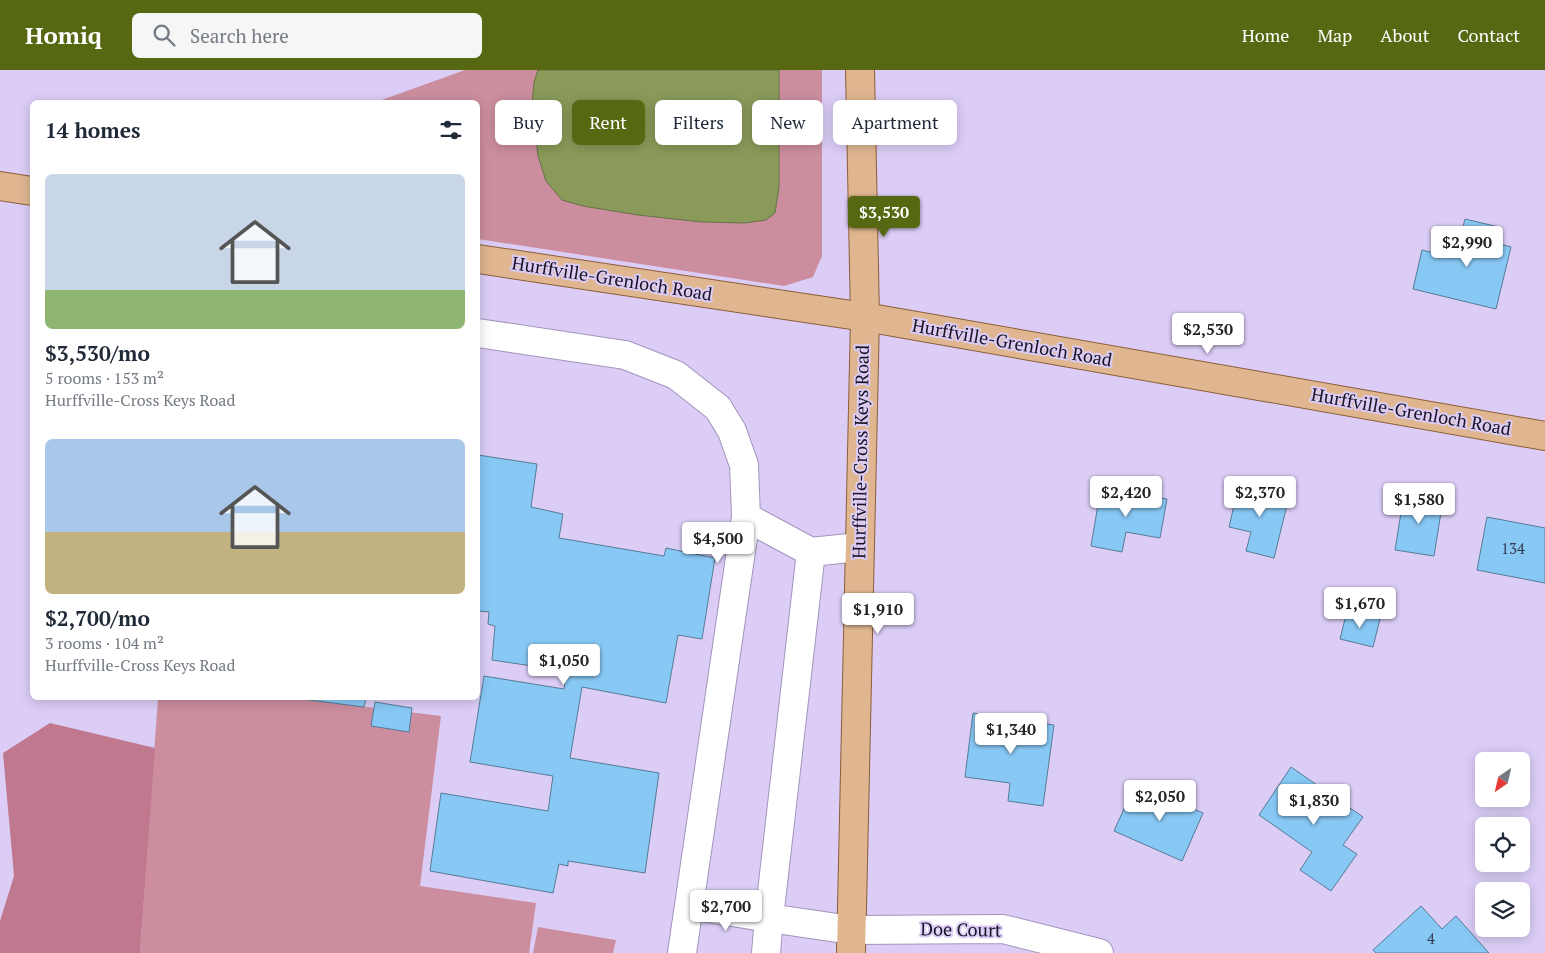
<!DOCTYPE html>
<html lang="en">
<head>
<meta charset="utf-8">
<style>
  :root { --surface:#fff; --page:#f6f6f7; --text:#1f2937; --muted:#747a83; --accent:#576813 }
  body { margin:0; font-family:"PT Serif",serif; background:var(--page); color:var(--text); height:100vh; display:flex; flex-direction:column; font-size:19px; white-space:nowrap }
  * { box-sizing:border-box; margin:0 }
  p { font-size:16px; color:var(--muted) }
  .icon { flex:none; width:28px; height:28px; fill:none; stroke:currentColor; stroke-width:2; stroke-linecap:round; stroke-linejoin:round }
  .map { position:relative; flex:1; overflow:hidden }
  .side { position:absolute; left:30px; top:30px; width:450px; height:600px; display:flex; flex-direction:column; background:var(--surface); border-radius:8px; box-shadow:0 2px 12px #0003 }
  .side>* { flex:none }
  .banner { position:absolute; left:495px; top:30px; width:475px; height:45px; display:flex; gap:10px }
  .needle { width:32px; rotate:214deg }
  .buttons { position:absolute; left:1475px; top:682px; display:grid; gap:10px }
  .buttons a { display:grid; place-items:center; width:55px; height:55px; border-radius:8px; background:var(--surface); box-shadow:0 2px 12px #0003; font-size:25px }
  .price { position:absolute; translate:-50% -42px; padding:0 11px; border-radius:5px; background:#fff; color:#222; font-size:16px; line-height:32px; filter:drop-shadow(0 1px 2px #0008) }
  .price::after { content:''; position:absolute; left:50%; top:30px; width:15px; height:11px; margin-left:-8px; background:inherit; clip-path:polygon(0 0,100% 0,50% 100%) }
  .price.active { background:var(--accent); color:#fff }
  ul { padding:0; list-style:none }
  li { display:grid; align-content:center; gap:10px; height:265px; padding:0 15px }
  li span { display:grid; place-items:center; height:155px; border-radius:8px; color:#555 }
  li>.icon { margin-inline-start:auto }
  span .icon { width:90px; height:90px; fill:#fffc; stroke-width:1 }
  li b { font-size:21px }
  h2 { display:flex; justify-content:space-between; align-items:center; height:60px; padding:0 15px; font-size:21px }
  .tag { padding:0 18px; border-radius:8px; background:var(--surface); box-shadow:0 2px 12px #0003; font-size:18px; line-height:45px }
  .tag.active { background:var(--accent); color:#fff }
  header { display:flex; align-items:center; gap:30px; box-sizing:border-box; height:70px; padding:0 25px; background:var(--accent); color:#fff }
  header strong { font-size:24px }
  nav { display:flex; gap:28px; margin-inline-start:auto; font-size:18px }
  .search { width:350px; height:45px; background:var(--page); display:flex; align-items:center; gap:12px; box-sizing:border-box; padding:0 18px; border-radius:8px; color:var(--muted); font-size:19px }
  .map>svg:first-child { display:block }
  .green { fill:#cc8e9f }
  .forest { fill:#bf788d }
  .water { fill:#899a59; stroke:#677248 }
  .building { fill:#88c8f5; stroke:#567b96 }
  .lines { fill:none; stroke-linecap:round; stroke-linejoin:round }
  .minor-casing { stroke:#a295bc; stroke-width:30 }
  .major-casing { stroke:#8c5d39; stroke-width:30 }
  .minor { stroke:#fff; stroke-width:28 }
  .major { stroke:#dfb690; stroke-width:28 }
  .labels { text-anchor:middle; stroke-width:4; stroke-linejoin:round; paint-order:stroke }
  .number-label { font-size:15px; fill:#354057 }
  .street-label { font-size:18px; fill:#191322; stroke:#dbcdf6 }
</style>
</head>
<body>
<header>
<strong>Homiq</strong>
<div class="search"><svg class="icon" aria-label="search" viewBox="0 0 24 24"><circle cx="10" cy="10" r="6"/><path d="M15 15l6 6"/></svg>Search here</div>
<nav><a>Home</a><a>Map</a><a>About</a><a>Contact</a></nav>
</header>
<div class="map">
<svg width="1545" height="883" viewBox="0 0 1545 883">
  <rect width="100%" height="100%" fill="#dbcdf6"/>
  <g class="green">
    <polygon points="465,0 822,0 822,186 813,207 784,216 478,169 478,32 376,32"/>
    <polygon points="158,628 294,628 441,646 420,816 536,833 529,883 140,883"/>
    <polygon points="538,857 616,870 613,883 533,883"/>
  </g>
  <polygon class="forest" points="50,653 155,678 140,883 0,883 0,851 14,806 3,683"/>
  <polygon class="water" points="538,0 779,0 779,117 775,143 766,150 745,153 701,152 638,145 583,136 562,130 546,111 538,86 532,34 534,12"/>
  <g class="building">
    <polygon points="1465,149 1499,157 1496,173 1511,177 1496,239 1413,219 1422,180 1455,188"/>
    <polygon points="478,385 537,394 531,437 563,444 559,468 664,486 666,478 715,488 702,569 678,565 666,633 582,617 570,688 659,703 645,803 568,791 568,796 559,794 553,823 430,801 441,723 548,741 553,706 470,692 484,606 564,619 566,601 492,590 495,556 488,554 489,542 478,541"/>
    <polygon points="1239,414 1289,427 1274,488 1246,481 1251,462 1229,457"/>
    <polygon points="1101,417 1167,429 1160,468 1126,462 1122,482 1091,476"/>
    <polygon points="1404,424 1443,430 1434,486 1395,480"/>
    <polygon points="1487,447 1545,458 1545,513 1477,500"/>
    <polygon points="1347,541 1380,549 1373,577 1340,569"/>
    <polygon points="294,628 366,628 364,637"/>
    <polygon points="375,632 412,638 409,662 371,656"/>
    <polygon points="973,643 1054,655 1043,736 1008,731 1010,713 965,707"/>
    <polygon points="1291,697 1363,747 1343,775 1357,784 1331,821 1300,800 1312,782 1259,745"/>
    <polygon points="1170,716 1191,725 1187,736 1203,743 1182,791 1114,761 1133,719 1163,732"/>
    <polygon points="1421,836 1442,859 1456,846 1489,883 1376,883 1373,880"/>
  </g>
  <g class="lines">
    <g class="minor-casing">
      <g id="minor">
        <polyline points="478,263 625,285 676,305 718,338 732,361 744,395 746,447 682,883"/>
        <polyline points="746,447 811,482"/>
        <polyline points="690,835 769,848 811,482 859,477"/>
        <polyline points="766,883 769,848 851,860 1003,859 1099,883"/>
      </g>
    </g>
    <g class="major-casing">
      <g id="major">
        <polyline points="0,116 32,121"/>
        <polyline points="478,189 865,247 1545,366"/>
        <polyline points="851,883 865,247 860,0"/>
      </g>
    </g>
    <use href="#minor" class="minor"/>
    <use href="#major" class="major"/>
  </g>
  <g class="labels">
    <g class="number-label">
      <text x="1513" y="484">134</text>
      <text x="1431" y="874">4</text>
    </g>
    <g class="street-label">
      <text transform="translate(612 209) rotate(9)" y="6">Hurffville-Grenloch Road</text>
      <text transform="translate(1012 273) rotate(10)" y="6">Hurffville-Grenloch Road</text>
      <text transform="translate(1411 342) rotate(10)" y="6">Hurffville-Grenloch Road</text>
      <text transform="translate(861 382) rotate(-89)" y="6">Hurffville-Cross Keys Road</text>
      <text transform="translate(961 860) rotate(1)" y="6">Doe Court</text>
    </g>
  </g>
</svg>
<div class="buttons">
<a><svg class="needle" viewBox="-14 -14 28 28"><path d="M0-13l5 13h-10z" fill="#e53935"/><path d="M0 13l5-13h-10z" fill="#747a83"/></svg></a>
<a><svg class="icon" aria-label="locate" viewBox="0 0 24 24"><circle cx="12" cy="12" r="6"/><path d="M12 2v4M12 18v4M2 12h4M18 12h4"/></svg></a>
<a><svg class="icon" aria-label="layers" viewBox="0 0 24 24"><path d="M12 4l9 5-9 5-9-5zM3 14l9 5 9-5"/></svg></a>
</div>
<b class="price active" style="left:884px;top:168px">$3,530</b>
<b class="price" style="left:1467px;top:198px">$2,990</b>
<b class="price" style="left:1208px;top:285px">$2,530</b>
<b class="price" style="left:1126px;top:448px">$2,420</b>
<b class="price" style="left:1260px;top:448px">$2,370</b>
<b class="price" style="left:1419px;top:455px">$1,580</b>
<b class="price" style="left:718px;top:494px">$4,500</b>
<b class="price" style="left:1360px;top:559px">$1,670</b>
<b class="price" style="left:878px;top:565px">$1,910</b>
<b class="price" style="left:564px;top:616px">$1,050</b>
<b class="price" style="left:1011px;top:685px">$1,340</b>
<b class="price" style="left:1160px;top:752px">$2,050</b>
<b class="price" style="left:1314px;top:756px">$1,830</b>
<b class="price" style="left:726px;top:862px">$2,700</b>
<div class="banner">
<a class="tag">Buy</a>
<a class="tag active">Rent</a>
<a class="tag">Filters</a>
<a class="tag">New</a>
<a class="tag">Apartment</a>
</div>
<section class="side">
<h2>14 homes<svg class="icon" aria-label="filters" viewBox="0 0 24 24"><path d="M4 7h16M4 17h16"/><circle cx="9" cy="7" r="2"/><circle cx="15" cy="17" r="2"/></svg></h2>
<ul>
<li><span style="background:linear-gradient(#c9d6e8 75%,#8fb573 0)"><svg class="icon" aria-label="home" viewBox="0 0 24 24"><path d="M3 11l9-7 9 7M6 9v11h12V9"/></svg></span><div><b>$3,530/mo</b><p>5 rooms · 153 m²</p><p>Hurffville-Cross Keys Road</p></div></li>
<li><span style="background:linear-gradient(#a9c7e8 60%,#c2b280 0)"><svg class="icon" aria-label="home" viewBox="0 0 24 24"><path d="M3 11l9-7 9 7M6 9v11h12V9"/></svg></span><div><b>$2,700/mo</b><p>3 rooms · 104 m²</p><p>Hurffville-Cross Keys Road</p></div></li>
</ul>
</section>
</div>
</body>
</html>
